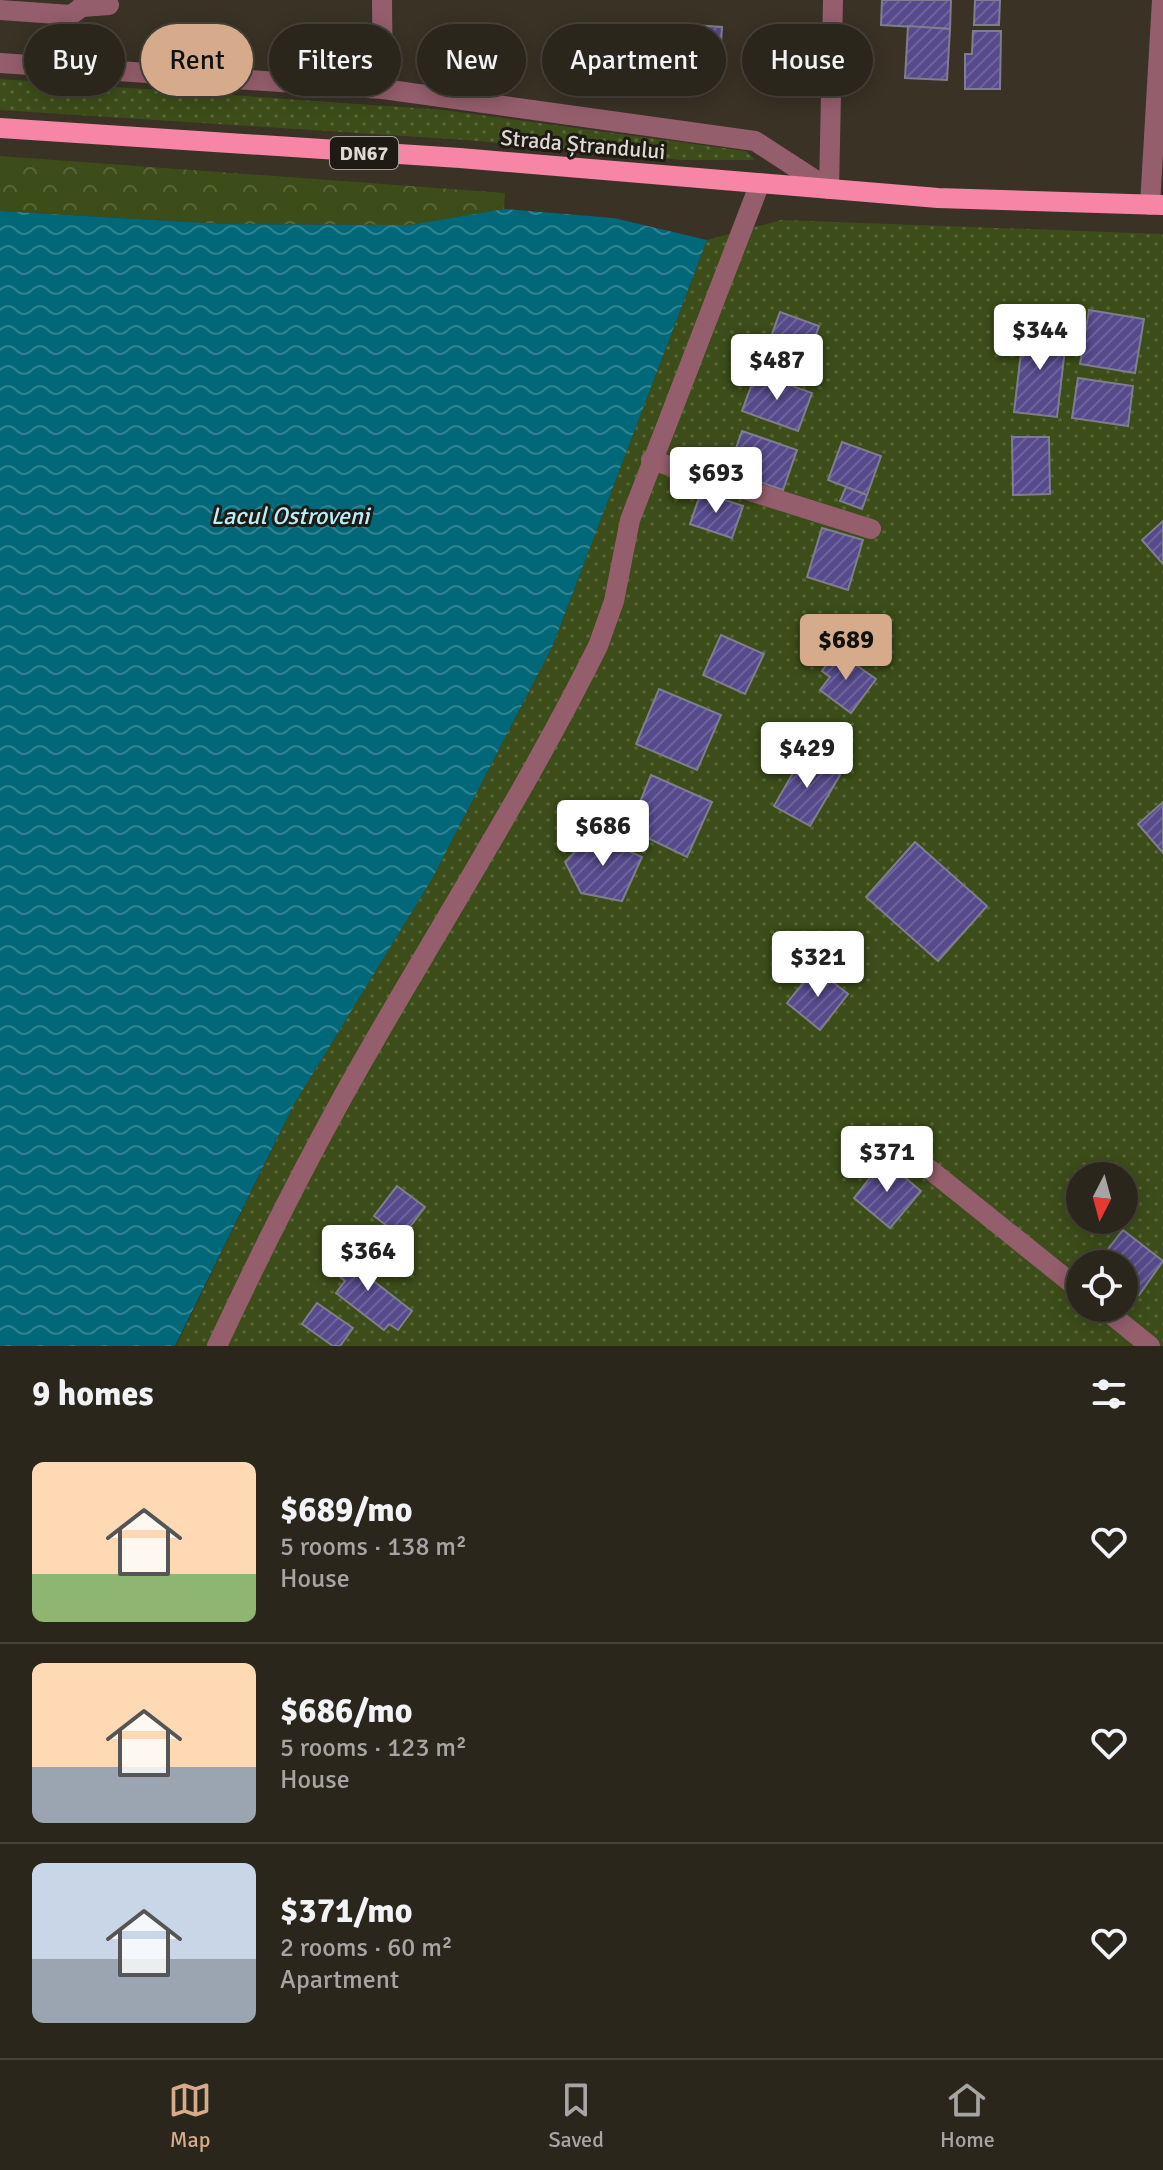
<!DOCTYPE html>
<html lang="en">
<head>
<meta charset="utf-8">
<style>
  :root { --surface:#2b261c; --page:#373229; --text:#f1f3f6; --muted:#a6a5a3; --line:#47433b; --accent:#d6ab8b }
  body { margin:0; font-family:Signika,sans-serif; background:var(--page); color:var(--text); height:100vh; display:flex; flex-direction:column; font-size:30px; white-space:nowrap }
  * { box-sizing:border-box; margin:0 }
  p { font-size:26px; color:var(--muted) }
  .icon { flex:none; width:44px; height:44px; fill:none; stroke:currentColor; stroke-width:2; stroke-linecap:round; stroke-linejoin:round }
  .map { position:relative; height:1346px; overflow:hidden }
  .drawer { display:flex; flex-direction:column; background:var(--surface); flex:1 }
  .drawer>* { flex:none }
  .hud { position:absolute; left:24px; top:24px; width:1116px; height:72px; display:flex; gap:16px }
  .needle { width:52px; rotate:186deg }
  .tools { position:absolute; left:1066px; top:1162px; display:grid; gap:16px }
  .tools a { display:grid; place-items:center; width:72px; height:72px; border-radius:50%; background:var(--surface); box-shadow:0 4px 20px #0003,0 0 0 2px var(--line); font-size:40px }
  .price { position:absolute; translate:-50% -68px; padding:0 18px; border-radius:8px; background:#fff; color:#222; font-size:26px; line-height:52px; filter:drop-shadow(0 2px 4px #0008) }
  .price::after { content:''; position:absolute; left:50%; top:48px; width:24px; height:18px; margin-left:-12px; background:inherit; clip-path:polygon(0 0,100% 0,50% 100%) }
  .price.current { background:var(--accent); color:#111 }
  ul { padding:0; list-style:none }
  li { display:flex; align-items:center; gap:24px; height:200px; padding:0 32px }
  li+li { border-top:2px solid var(--line) }
  li span { display:grid; place-items:center; flex:none; width:224px; height:160px; border-radius:12px; color:#555 }
  li>.icon { margin-inline-start:auto }
  span .icon { width:96px; height:96px; fill:#fffc; stroke-width:1 }
  li b { font-size:34px }
  h2 { display:flex; justify-content:space-between; align-items:center; height:96px; padding:0 32px; font-size:34px }
  .chip { padding:0 28px; border-radius:36px; background:var(--surface); box-shadow:0 4px 20px #0003,0 0 0 2px var(--line); font-size:28px; line-height:72px }
  .chip.current { background:var(--accent); color:#111 }
  .dock { display:flex; justify-content:space-around; align-items:center; height:112px; border-top:2px solid var(--line); background:var(--surface); font-size:22px; color:var(--muted) }
  .dock a { display:grid; justify-items:center; gap:4px }
  .dock .current { color:var(--accent) }
  .map>svg:first-child { display:block }
  .grass { fill:url(#grass-dots); fill-rule:evenodd }
  .forest { fill:url(#forest-crowns) }
  .water { fill:url(#water-waves) }
  .building { fill:url(#building-hatch); stroke:#7f7e8e; stroke-width:2 }
  .lines { fill:none; stroke-linecap:round; stroke-linejoin:round }
  .minor { stroke:#955e6d; stroke-width:20 }
  .major { stroke:#f685a6; stroke-width:20 }
  .labels { text-anchor:middle; stroke-width:6; stroke-linejoin:round; paint-order:stroke }
  .shield { fill:#1e1a14; stroke:#a4a098; stroke-width:2 }
  .shield-label { font-size:20px; font-weight:bold; fill:#ded9d1 }
  .street-label { font-size:22px; fill:#ded9d1; stroke:#1e1a14 }
  .water-label { font-size:24px; font-style:italic; fill:#bbeefa; stroke:#1e1a14 }
</style>
</head>
<body>
<div class="map">
<svg width="1163" height="1346" viewBox="0 0 1163 1346">
  <defs>
    <pattern id="grass-dots" width="8" height="8" patternUnits="userSpaceOnUse" patternTransform="scale(2)"><rect width="8" height="8" fill="#3c4d19"/><path d="M2 2h.1M6 6h.1" fill="none" stroke="#586639" stroke-width="1.8" stroke-linecap="round"/></pattern>
    <pattern id="forest-crowns" width="20" height="18" patternUnits="userSpaceOnUse" patternTransform="scale(2)"><rect width="20" height="18" fill="#3c4d19"/><path d="M2 6a3 3 0 1 1 6 0M12 15a3 3 0 1 1 6 0" fill="none" stroke="#586639"/></pattern>
    <pattern id="water-waves" width="16" height="10" patternUnits="userSpaceOnUse" patternTransform="scale(2)"><rect width="16" height="10" fill="#006879"/><path d="M0 5q4-4 8 0t8 0" fill="none" stroke="#318491"/></pattern>
    <pattern id="building-hatch" width="6" height="6" patternUnits="userSpaceOnUse" patternTransform="scale(2)"><rect width="6" height="6" fill="#564a8c"/><path d="M-1 1l2-2M0 6l6-6M5 7l2-2" fill="none" stroke="#6e649b"/></pattern>
  </defs>
  <rect width="100%" height="100%" fill="#393225"/>
  <g class="grass">
    <polygon points="0,79 444,110 746,151 755,160 681,160 466,140 0,110"/>
    <path d="M 781,220 L 1163,234 L 1163,1346 L 176,1346 L 293,1106 L 432,879 L 553,645 L 707,240 ZM 1080,1176 L 1124,1176 L 1124,1220 L 1080,1220 ZM 1080,1264 L 1124,1264 L 1124,1308 L 1080,1308 Z"/>
  </g>
  <polygon class="forest" points="0,156 505,193 504,209 410,225 223,224 0,211"/>
  <polygon class="water" points="504,209 614,218 707,240 553,645 432,879 293,1106 175,1346 0,1346 0,211 223,224 410,225"/>
  <g class="building">
    <polygon points="882,0 951,0 950,29 881,25"/>
    <polygon points="975,0 1000,0 999,25 974,25"/>
    <polygon points="680,24 722,27 720,62 677,59"/>
    <polygon points="908,26 950,29 947,80 905,78"/>
    <polygon points="782,29 817,30 816,72 806,72 806,87 781,86"/>
    <polygon points="973,31 1001,31 1000,89 965,89 965,54 972,54"/>
    <polygon points="1089,310 1144,319 1135,373 1080,364"/>
    <polygon points="780,312 819,326 802,372 771,361 776,348 768,345"/>
    <polygon points="1024,327 1067,332 1057,417 1014,412"/>
    <polygon points="756,373 812,393 798,431 742,411"/>
    <polygon points="1078,378 1133,386 1128,426 1072,418"/>
    <polygon points="742,431 797,450 783,490 728,471"/>
    <polygon points="1012,437 1049,437 1050,494 1013,495"/>
    <polygon points="842,442 881,456 867,495 828,480"/>
    <polygon points="846,487 867,495 862,509 840,501"/>
    <polygon points="701,492 743,506 732,538 690,524"/>
    <polygon points="1163,521 1163,564 1142,540"/>
    <polygon points="822,528 863,540 848,590 807,577"/>
    <polygon points="721,635 764,654 745,694 703,675"/>
    <polygon points="836,651 876,679 851,713 820,690 830,677 822,671"/>
    <polygon points="659,689 721,715 697,770 636,744"/>
    <polygon points="804,754 840,775 810,826 774,806"/>
    <polygon points="651,775 712,802 687,857 629,829"/>
    <polygon points="1163,802 1163,853 1138,824"/>
    <polygon points="592,834 642,857 622,901 581,893 565,862"/>
    <polygon points="915,842 987,906 938,961 866,897"/>
    <polygon points="815,968 848,994 820,1030 787,1003"/>
    <polygon points="884,1160 921,1191 890,1228 854,1198"/>
    <polygon points="397,1186 425,1207 402,1237 374,1216"/>
    <polygon points="1123,1230 1163,1261 1139,1295 1124,1283 1124,1264 1098,1262"/>
    <polygon points="348,1247 368,1263 361,1271 412,1311 398,1330 389,1324 384,1330 336,1293 345,1281 331,1270"/>
    <polygon points="317,1303 353,1328 340,1346 333,1346 302,1324"/>
  </g>
  <g class="lines">
    <g class="minor">
      <polyline points="382,0 383,89"/>
      <polyline points="82,7 109,5"/>
      <polyline points="0,10 71,15 82,7 84,0"/>
      <polyline points="0,63 383,89 755,141 829,189"/>
      <polyline points="829,189 833,0"/>
      <polyline points="1150,205 1162,0"/>
      <polyline points="651,460 871,529"/>
      <polyline points="913,1156 1080,1290"/>
      <polyline points="1103,1308 1150,1346"/>
      <path d="M 217,1346 C 266,1241 318,1138 376,1038 C 451,908 531,781 598,646 L 614,601 L 630,520 L 760,183"/>
    </g>
    <polyline class="major" points="0,128 460,158 938,198 1163,205"/>
  </g>
  <g class="labels">
    <rect class="shield" x="330" y="137" width="68" height="32" rx="6"/>
    <g class="shield-label">
      <text x="364" y="160">DN67</text>
    </g>
    <g class="street-label">
      <text transform="translate(583 144) rotate(5)" y="8">Strada Ștrandului</text>
    </g>
    <g class="water-label">
      <text x="290" y="524">Lacul Ostroveni</text>
    </g>
  </g>
</svg>
<div class="tools">
<a><svg class="needle" viewBox="-14 -14 28 28"><path d="M0-13l5 13h-10z" fill="#e53935"/><path d="M0 13l5-13h-10z" fill="#a6a5a3"/></svg></a>
<a><svg class="icon" aria-label="locate" viewBox="0 0 24 24"><circle cx="12" cy="12" r="6"/><path d="M12 2v4M12 18v4M2 12h4M18 12h4"/></svg></a>
</div>
<b class="price" style="left:1040px;top:372px">$344</b>
<b class="price" style="left:777px;top:402px">$487</b>
<b class="price" style="left:716px;top:515px">$693</b>
<b class="price current" style="left:846px;top:682px">$689</b>
<b class="price" style="left:807px;top:790px">$429</b>
<b class="price" style="left:603px;top:868px">$686</b>
<b class="price" style="left:818px;top:999px">$321</b>
<b class="price" style="left:887px;top:1194px">$371</b>
<b class="price" style="left:368px;top:1293px">$364</b>
<div class="hud">
<a class="chip">Buy</a>
<a class="chip current">Rent</a>
<a class="chip">Filters</a>
<a class="chip">New</a>
<a class="chip">Apartment</a>
<a class="chip">House</a>
</div>
</div>
<section class="drawer">
<h2>9 homes<svg class="icon" aria-label="filters" viewBox="0 0 24 24"><path d="M4 7h16M4 17h16"/><circle cx="9" cy="7" r="2"/><circle cx="15" cy="17" r="2"/></svg></h2>
<ul>
<li><span style="background:linear-gradient(#ffd9b3 70%,#8fb573 0)"><svg class="icon" aria-label="home" viewBox="0 0 24 24"><path d="M3 11l9-7 9 7M6 9v11h12V9"/></svg></span><div><b>$689/mo</b><p>5 rooms · 138 m²</p><p>House</p></div><svg class="icon" aria-label="heart" viewBox="0 0 24 24"><path d="M12 20l-8-8c-3-5 5-10 8-4 3-6 11-1 8 4z"/></svg></li>
<li><span style="background:linear-gradient(#ffd9b3 65%,#9aa5b1 0)"><svg class="icon" aria-label="home" viewBox="0 0 24 24"><path d="M3 11l9-7 9 7M6 9v11h12V9"/></svg></span><div><b>$686/mo</b><p>5 rooms · 123 m²</p><p>House</p></div><svg class="icon" aria-label="heart" viewBox="0 0 24 24"><path d="M12 20l-8-8c-3-5 5-10 8-4 3-6 11-1 8 4z"/></svg></li>
<li><span style="background:linear-gradient(#c9d6e8 60%,#9aa5b1 0)"><svg class="icon" aria-label="home" viewBox="0 0 24 24"><path d="M3 11l9-7 9 7M6 9v11h12V9"/></svg></span><div><b>$371/mo</b><p>2 rooms · 60 m²</p><p>Apartment</p></div><svg class="icon" aria-label="heart" viewBox="0 0 24 24"><path d="M12 20l-8-8c-3-5 5-10 8-4 3-6 11-1 8 4z"/></svg></li>
</ul>
</section>
<nav class="dock">
<a class="current"><svg class="icon" aria-label="map" viewBox="0 0 24 24"><path d="M3 6l6-2 6 2 6-2v14l-6 2-6-2-6 2zM9 4v14M15 6v14"/></svg>Map</a>
<a><svg class="icon" aria-label="saved" viewBox="0 0 24 24"><path d="M7 4h10v16l-5-4-5 4z"/></svg>Saved</a>
<a><svg class="icon" aria-label="home" viewBox="0 0 24 24"><path d="M3 11l9-7 9 7M6 9v11h12V9"/></svg>Home</a>
</nav>
</body>
</html>
